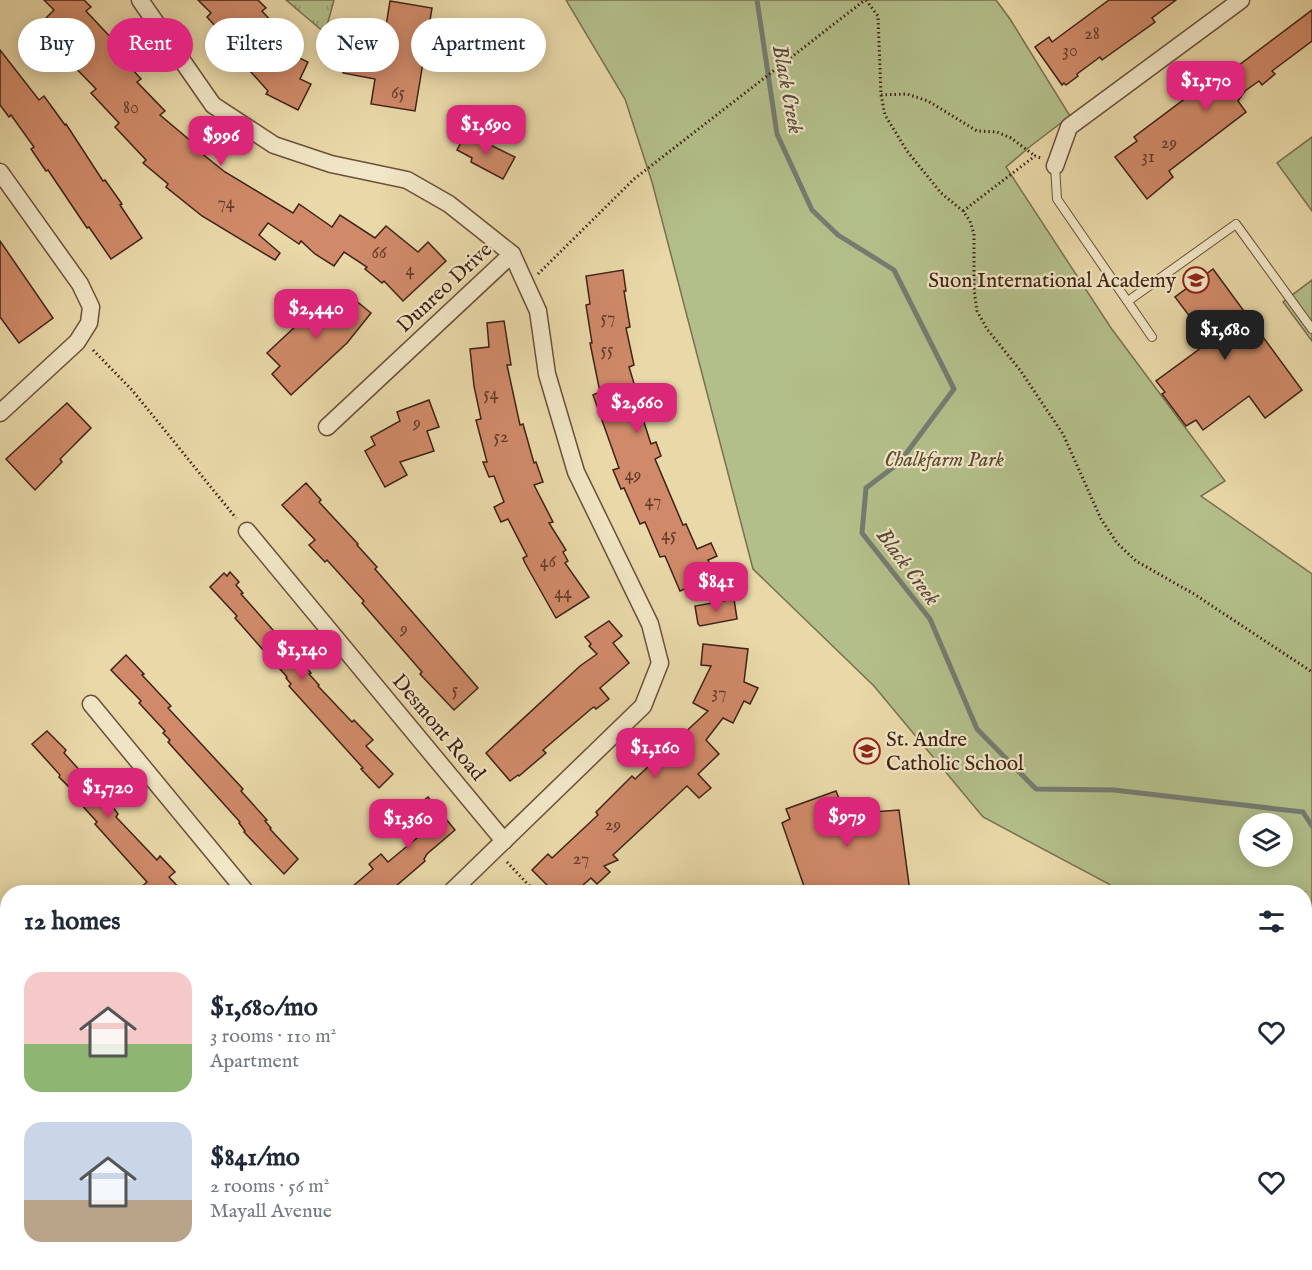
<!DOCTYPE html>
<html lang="en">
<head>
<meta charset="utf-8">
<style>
  :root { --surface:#fff; --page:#f6f6f7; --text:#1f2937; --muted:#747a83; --accent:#db2777 }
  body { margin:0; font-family:"IM FELL English",serif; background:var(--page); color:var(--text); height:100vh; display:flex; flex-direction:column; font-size:22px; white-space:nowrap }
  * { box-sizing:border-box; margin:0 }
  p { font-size:20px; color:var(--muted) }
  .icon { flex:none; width:33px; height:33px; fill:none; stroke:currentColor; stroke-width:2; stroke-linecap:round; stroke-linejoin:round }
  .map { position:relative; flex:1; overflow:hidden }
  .details { position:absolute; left:0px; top:885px; width:1312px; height:386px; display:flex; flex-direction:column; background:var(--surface); border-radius:24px 24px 0 0; box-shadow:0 3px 15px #0003 }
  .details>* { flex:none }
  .guide { position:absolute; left:18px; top:18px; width:600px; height:54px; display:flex; gap:12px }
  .controls { position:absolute; left:1239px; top:813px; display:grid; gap:12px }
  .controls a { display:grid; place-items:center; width:54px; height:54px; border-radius:50%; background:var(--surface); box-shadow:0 3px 15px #0003; font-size:30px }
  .price { position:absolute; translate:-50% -51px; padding:0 14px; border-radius:12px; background:var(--accent); color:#fff; font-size:20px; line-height:39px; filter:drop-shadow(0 2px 3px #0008) }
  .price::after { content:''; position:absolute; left:50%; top:36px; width:18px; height:14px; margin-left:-9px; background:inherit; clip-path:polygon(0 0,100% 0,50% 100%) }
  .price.current { background:#222; color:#fff }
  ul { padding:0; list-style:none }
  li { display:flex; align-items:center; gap:18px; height:150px; padding:0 24px }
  li span { display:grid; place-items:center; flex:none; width:168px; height:120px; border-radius:18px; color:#555 }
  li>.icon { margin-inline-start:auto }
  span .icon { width:72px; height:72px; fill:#fffc; stroke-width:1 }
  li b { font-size:26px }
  h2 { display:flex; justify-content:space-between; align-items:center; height:72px; padding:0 24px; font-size:26px }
  .tag { padding:0 21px; border-radius:27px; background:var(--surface); box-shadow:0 3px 15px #0003; font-size:21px; line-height:54px }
  .tag.current { background:var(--accent); color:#fff }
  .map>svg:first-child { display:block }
  .grass { fill:url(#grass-tufts); stroke:#797050; stroke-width:1.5 }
  .park { fill:#b3bf8a; stroke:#797050; stroke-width:1.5; fill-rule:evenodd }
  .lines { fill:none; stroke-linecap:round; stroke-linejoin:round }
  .stream { stroke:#757c72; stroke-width:5 }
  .building { fill:#d08a69; stroke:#3f2216; stroke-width:1.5 }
  .lane-casing { stroke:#6a503a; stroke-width:10 }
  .street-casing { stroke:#6a503a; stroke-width:19 }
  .path { stroke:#3f2216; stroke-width:3; stroke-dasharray:1.5 3; stroke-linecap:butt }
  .lane { stroke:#f1e6c6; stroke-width:8 }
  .street { stroke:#f1e6c6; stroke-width:16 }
  .labels { text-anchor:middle; stroke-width:4.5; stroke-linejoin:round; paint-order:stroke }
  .number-label { font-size:18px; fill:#633c2b }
  .poi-label { font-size:21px; fill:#3f2216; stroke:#f1e6c6; text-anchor:end }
  .street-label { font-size:21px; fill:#3f2216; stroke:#f1e6c6 }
  .park-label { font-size:21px; font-style:italic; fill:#5c4933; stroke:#f1e6c6 }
  .water-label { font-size:22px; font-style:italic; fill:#56483c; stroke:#f1e6c6 }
</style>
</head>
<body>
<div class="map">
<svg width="1312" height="1270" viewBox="0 0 1312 1270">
  <defs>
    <pattern id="grass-tufts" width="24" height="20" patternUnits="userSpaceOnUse" patternTransform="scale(1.5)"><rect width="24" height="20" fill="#b3bf8a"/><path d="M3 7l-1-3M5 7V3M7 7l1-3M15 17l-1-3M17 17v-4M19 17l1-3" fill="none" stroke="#939b70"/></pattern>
  </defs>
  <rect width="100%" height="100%" fill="#e9d8a8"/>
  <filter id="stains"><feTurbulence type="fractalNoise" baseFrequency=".00333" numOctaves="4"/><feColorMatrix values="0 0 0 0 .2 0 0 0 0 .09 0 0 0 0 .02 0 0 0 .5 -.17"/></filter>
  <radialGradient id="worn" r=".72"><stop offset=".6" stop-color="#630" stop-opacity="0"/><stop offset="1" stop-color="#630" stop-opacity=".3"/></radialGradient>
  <polygon class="grass" points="286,0 334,0 325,33"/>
  <g class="park">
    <path d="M 566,0 L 996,0 L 1010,19 L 1070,116 L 1032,145 L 1006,167 L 1111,328 L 1225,481 L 1201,496 L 1312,574 L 1312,1060 L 1305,1058 L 1305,892 L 1115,892 L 1109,884 L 983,817 L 874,686 L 753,569 L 652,182 L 625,99 ZM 1250,824 L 1282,824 L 1282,856 L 1250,856 Z"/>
    <polygon points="1312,137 1312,211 1277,163"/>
    <polygon points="1312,280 1312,341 1283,302"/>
  </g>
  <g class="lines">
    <polyline class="stream" points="757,0 777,134 812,210 838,235 894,270 954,389 899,463 866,488 862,533 930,619 977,729 1036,789 1114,790 1303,812 1312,826"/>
  </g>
  <g class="building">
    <polygon points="44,0 84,0 91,7 86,11 116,43 112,47 141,79 137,82 165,111 160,115 192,142 190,144 225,172 293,213 299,204 332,227 340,215 375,238 386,226 418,252 428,242 446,261 403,301 384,281 382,283 365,269 367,267 344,252 334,266 315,254 301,241 299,244 268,223 259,235 280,253 275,260 202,216 166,187 168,184 143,163 146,160 115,127 119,123 91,93 96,89 66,58 70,55 41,23 54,10"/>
    <polygon points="198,0 258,0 266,8 262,11 286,37 276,47 308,62 300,79 311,84 298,110 266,94 268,91 232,51 235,48 207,17 211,13"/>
    <polygon points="1109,0 1176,0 1152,18 1155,22 1102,60 1100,57 1077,74 1078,76 1066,85 1064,83 1062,85 1035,47 1049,37 1052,42"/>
    <polygon points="390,1 432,8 415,111 371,104 375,79 343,73 348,45 382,51"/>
    <polygon points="1312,10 1312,41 1272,71 1275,74 1262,85 1259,81 1245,91 1238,101 1246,112 1169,171 1173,177 1147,199 1115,157 1137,141 1134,137 1202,86 1203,88 1216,78 1231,71"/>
    <polygon points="0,50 39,100 44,96 65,125 66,124 103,181 105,180 122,204 120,205 142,238 111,259 89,227 87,228 48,170 46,171 31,149 34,147 11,115 9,117 0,105"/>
    <polygon points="466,133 515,157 503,179 471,162 472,158 457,150"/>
    <polygon points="0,241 53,318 19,343 0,317"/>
    <polygon points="1213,269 1302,390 1265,418 1249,396 1203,430 1196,420 1186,426 1162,394 1165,392 1156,381 1209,342 1175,297"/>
    <polygon points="623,270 626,291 624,291 630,327 626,328 634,365 629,367 640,403 638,404 651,444 656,442 661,456 655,459 683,525 686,524 697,549 711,543 717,556 708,560 716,576 680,591 665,556 660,557 645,522 640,524 624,488 621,489 613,470 619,468 593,395 600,392 590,343 592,343 586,305 590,304 586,276"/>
    <polygon points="328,293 340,303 341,301 343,302 349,295 371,313 347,343 291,395 272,374 280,366 267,353 313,310"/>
    <polygon points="504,321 511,365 507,365 520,425 523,424 534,463 536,462 543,482 534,485 553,522 549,523 566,550 563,552 568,561 565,563 589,597 556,618 525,563 523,558 527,556 508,519 501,522 494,507 504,502 494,476 489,477 483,462 487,462 476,420 481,419 474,386 470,349 489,347 487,323"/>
    <polygon points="429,400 439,427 427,431 434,451 400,462 407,475 385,487 365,451 375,445 371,437 400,421 397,412"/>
    <polygon points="67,403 91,428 60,459 62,462 35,490 6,459"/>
    <polygon points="306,483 321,500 319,502 358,544 357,545 377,567 375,569 478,688 454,710 420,674 422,672 362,603 364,601 327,560 325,562 309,545 315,540 282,505"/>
    <polygon points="230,572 239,582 236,585 243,593 241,594 311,673 309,674 319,685 318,686 352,722 354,720 373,740 366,746 393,774 379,788 361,769 363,768 289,686 291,684 286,678 287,677 235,618 237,616 210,587 224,573 227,576"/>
    <polygon points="734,599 737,619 700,626 698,624 695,606"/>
    <polygon points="609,621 622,636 613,643 629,663 600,688 609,699 596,709 594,707 591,709 543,750 546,753 519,776 518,775 510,781 486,753 580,666 597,654 589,646 591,644 585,637"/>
    <polygon points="703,644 748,649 744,682 758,688 750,704 744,701 733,723 723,718 706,740 719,754 698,774 711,788 699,798 687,786 613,855 618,860 604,866 610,872 597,884 591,878 575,892 554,892 532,870 548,854 552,858 598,815 596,812 632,776 635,779 708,711 693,703 711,666 701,665"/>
    <polygon points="126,655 144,674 142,675 171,706 168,708 243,789 241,791 267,820 265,821 271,828 270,829 298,859 284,874 244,832 245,831 239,823 240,822 168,742 170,740 163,733 165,731 140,704 139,703 141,701 111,670"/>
    <polygon points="47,731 66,750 64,753 113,807 118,814 116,817 157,860 160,856 175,872 169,877 183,892 135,892 147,882 95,824 97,822 69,791 71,789 59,777 60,775 32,744"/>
    <polygon points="836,791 848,821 872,812 899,810 910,892 806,892 782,823 790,819 786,809"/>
    <polygon points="428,797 455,830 427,854 424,859 425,861 389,892 346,892 373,869 369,864 381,854 388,862 423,833 404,810 415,801 418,805"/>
  </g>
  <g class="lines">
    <g class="lane-casing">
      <g id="lane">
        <polyline points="1055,166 1057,199 1152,337"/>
        <polyline points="1128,301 1236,224 1312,329"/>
        <polyline points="0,1009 8,1002"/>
        <polyline points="0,1184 4,1180 3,1164 8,1160"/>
        <polyline points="0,1216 8,1209"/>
      </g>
    </g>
    <g class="street-casing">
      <g id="street">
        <polyline points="140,0 213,105 274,145 331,164 407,180 449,204 512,254 538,311 547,374 576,472 650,624 660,663 643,706 451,892"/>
        <polyline points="1055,166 1069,127 1241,0"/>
        <polyline points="0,172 80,284 91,307 89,323 77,342 0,413"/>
        <polyline points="327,427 512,254"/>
        <polyline points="247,531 504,841"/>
        <polyline points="91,704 246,892"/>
        <polyline points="0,973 8,982"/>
        <polyline points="1305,1215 1312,1215"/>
        <polyline points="235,1263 241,1270"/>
        <polyline points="691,1263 697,1270"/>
        <polyline points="400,1270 407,1263"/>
        <polyline points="754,1270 762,1263"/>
        <polyline points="1105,1270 1112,1263"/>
      </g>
    </g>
    <g class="path">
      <polyline points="866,0 878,16 881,95 885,115 907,151 941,193 963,211 970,221 974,234 974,289 977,311 987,329 1020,370 1063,434 1101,519 1117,543 1136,561 1194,594 1312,672"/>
      <polyline points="881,95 907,94 928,101 977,131 997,132 1011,138 1035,156"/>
      <polyline points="963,211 1035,156 1041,158"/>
      <polyline points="538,274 634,179 865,0"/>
      <polyline points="93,350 132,390 236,518"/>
      <polyline points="507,862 535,892"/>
    </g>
    <use href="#lane" class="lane"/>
    <use href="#street" class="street"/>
  </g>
  <defs>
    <g id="school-ring" transform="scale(1.35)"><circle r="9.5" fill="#f1e6c6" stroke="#8f2418" stroke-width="1.5"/><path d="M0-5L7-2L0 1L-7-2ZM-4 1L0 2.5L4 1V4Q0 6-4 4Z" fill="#8f2418"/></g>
  </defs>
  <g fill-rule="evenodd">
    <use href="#school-ring" x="1196" y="280"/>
    <use href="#school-ring" x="867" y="751"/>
  </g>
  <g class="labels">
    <g class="number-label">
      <text x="1092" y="39">28</text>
      <text x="1070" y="56">30</text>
      <text x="398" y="98">65</text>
      <text x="131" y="113">80</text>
      <text x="1169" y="148">29</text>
      <text x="1148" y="162">31</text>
      <text x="226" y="208">74</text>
      <text x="379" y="258">66</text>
      <text x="410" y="275">4</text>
      <text x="608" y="323">57</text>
      <text x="607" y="355">55</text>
      <text x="491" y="399">54</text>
      <text x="417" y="428">9</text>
      <text x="501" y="442">52</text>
      <text x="633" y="480">49</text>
      <text x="653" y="506">47</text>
      <text x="669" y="540">45</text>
      <text x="548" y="567">46</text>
      <text x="563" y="598">44</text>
      <text x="404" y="634">9</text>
      <text x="455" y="695">5</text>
      <text x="719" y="698">37</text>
      <text x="613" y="830">29</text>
      <text x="581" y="864">27</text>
    </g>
    <g class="poi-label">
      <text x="1176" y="287">Suon International Academy</text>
      <text x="886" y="746" text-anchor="start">St. Andre<tspan x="886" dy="24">Catholic School</tspan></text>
    </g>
    <g class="street-label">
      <text transform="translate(444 287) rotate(-43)" y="7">Dunreo Drive</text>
      <text transform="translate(439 727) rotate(50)" y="7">Desmont Road</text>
    </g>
    <g class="park-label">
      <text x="944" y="466">Chalkfarm Park</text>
    </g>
    <g class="water-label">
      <text transform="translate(789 89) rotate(79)" y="8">Black Creek</text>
      <text transform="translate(909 566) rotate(53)" y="8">Black Creek</text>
    </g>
  </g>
  <rect width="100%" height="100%" filter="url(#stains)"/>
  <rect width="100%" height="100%" fill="url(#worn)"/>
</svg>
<div class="controls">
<a><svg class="icon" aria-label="layers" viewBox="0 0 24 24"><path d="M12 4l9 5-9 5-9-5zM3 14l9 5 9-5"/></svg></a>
</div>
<b class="price" style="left:1206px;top:112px">$1,170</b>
<b class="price" style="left:486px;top:156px">$1,690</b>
<b class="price" style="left:221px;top:167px">$996</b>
<b class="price" style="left:316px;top:340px">$2,440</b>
<b class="price current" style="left:1225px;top:361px">$1,680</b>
<b class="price" style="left:637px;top:434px">$2,660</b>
<b class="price" style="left:716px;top:613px">$841</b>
<b class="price" style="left:302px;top:681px">$1,140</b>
<b class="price" style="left:655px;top:779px">$1,160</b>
<b class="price" style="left:108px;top:819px">$1,720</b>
<b class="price" style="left:847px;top:848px">$979</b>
<b class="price" style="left:408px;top:850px">$1,360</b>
<div class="guide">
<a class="tag">Buy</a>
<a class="tag current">Rent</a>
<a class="tag">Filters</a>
<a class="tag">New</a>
<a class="tag">Apartment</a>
</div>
<section class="details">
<h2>12 homes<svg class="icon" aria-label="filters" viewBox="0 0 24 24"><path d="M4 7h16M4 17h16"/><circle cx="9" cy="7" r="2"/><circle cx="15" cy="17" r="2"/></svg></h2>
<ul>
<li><span style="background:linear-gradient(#f6c9c9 60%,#8fb573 0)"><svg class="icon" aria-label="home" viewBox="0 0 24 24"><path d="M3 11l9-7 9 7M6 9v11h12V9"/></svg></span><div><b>$1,680/mo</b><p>3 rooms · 110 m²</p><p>Apartment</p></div><svg class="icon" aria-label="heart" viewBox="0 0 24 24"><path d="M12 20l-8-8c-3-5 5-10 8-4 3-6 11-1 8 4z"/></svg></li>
<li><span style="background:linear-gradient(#c9d6e8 65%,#b9a48a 0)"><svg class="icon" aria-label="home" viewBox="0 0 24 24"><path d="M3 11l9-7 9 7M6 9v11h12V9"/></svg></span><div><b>$841/mo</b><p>2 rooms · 56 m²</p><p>Mayall Avenue</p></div><svg class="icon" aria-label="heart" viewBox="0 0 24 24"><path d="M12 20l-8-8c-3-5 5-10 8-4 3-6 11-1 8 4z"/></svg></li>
</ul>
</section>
</div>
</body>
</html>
